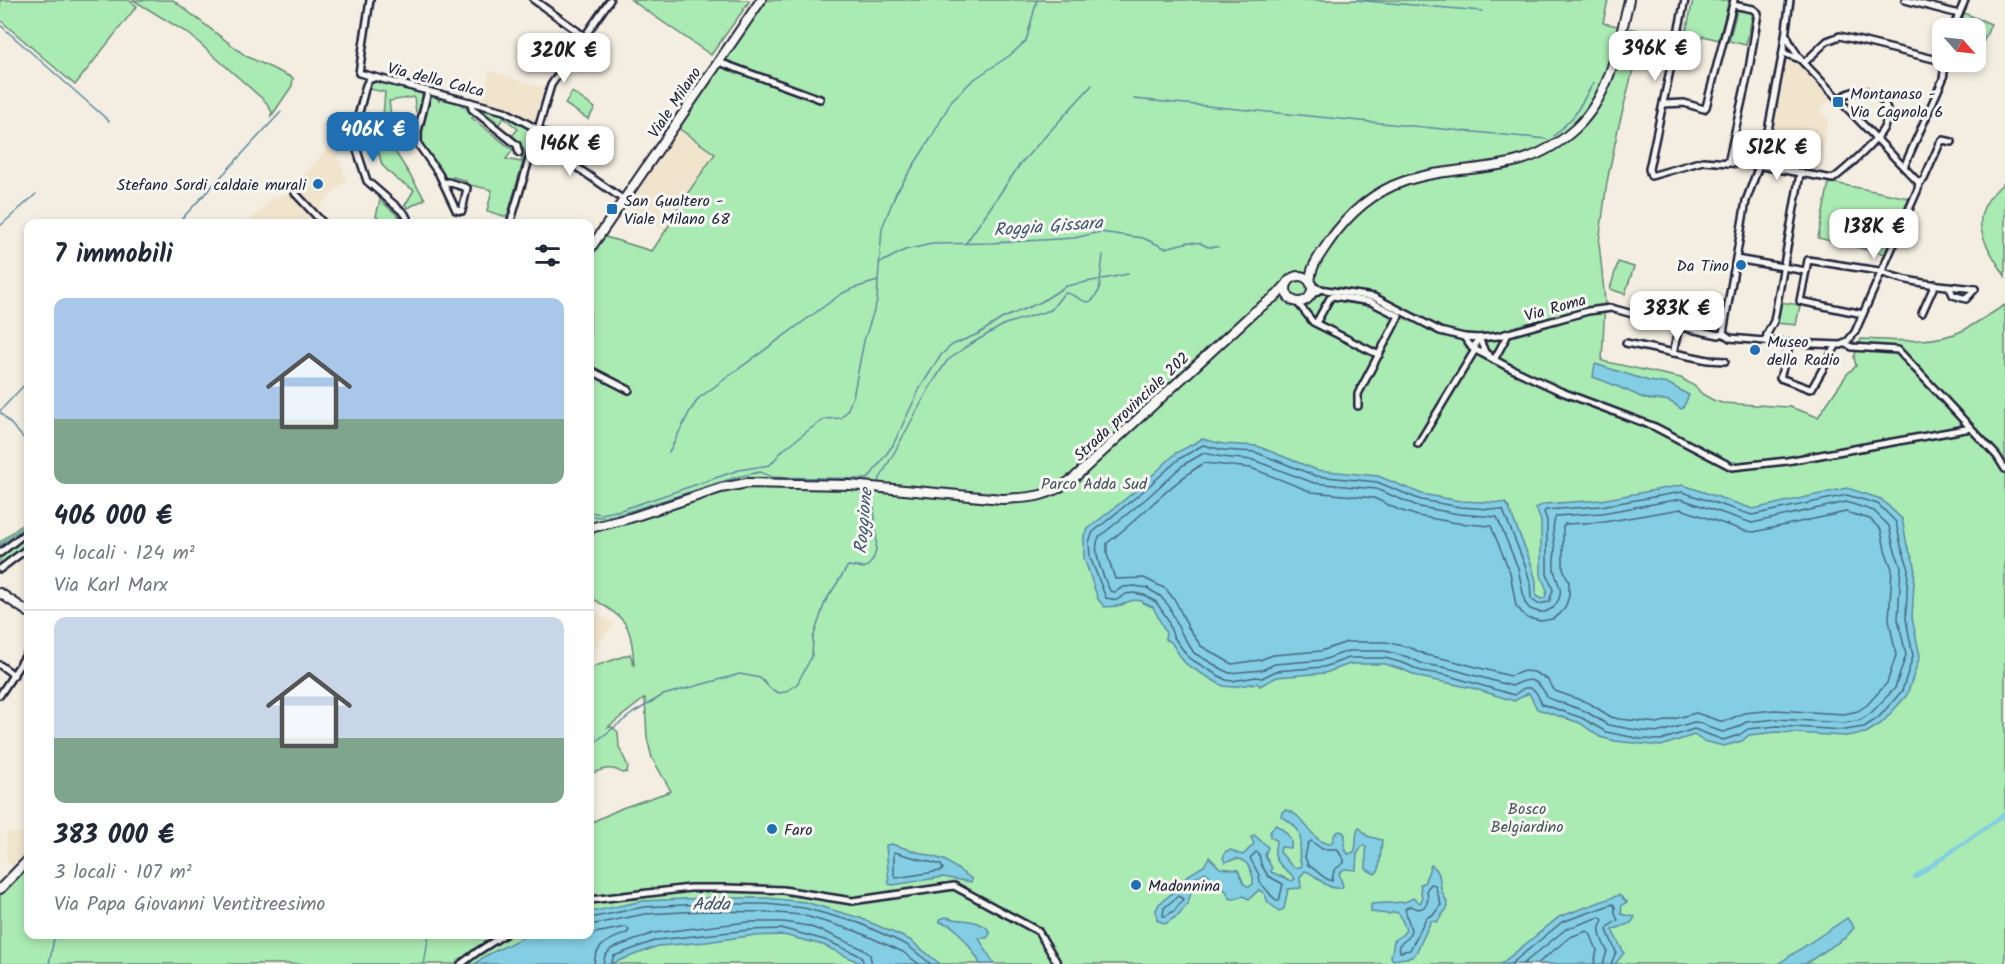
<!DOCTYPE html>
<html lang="it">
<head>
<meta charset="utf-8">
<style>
  :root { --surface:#fff; --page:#f2f2f3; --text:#1f2937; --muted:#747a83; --line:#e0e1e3; --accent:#1f6fb2 }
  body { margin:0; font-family:Kalam,sans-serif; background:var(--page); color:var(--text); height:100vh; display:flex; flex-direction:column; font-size:22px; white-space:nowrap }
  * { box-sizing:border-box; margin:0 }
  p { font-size:20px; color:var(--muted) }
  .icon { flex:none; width:33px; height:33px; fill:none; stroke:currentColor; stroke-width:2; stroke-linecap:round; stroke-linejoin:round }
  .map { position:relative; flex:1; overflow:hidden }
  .details { position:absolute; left:24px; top:219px; width:570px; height:720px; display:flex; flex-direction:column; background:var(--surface); border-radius:12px; box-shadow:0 3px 9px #0003 }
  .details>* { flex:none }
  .needle { width:39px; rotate:117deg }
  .buttons { position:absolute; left:1932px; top:18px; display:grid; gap:12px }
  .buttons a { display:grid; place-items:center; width:54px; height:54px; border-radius:12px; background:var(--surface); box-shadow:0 3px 9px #0003; font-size:30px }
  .price { position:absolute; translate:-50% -51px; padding:0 14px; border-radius:12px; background:#fff; color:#222; font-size:20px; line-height:39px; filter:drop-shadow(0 2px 3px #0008) }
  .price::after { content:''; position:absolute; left:50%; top:36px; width:18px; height:14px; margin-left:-9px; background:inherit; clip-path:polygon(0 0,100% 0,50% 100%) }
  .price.active { background:var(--accent); color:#fff }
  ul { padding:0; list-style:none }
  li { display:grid; align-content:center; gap:12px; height:318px; padding:0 30px }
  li+li { border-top:2px solid var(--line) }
  li span { display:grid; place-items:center; height:186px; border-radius:12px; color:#555 }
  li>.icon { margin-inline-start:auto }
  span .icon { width:108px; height:108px; fill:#fffc; stroke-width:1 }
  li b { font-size:26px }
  h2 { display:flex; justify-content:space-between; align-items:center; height:72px; padding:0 30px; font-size:26px }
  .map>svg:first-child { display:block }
  .built { fill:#f0e4cc }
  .green { fill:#aaeab3; stroke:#668677; stroke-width:1.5 }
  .water { fill:#83cee3; stroke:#5c89a0; stroke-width:1.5 }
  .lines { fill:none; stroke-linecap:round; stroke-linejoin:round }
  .shore { stroke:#49677e; stroke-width:1.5 }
  .stream { stroke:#5c89a0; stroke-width:1.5 }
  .canal { stroke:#83cee3; stroke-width:4.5 }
  .street-casing { stroke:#22223b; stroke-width:10 }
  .secondary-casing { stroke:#22223b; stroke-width:12 }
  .street { stroke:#f6f6f2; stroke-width:5 }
  .secondary { stroke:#f6f6f2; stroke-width:8 }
  .poi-dot { fill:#1f6fb2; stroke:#f6f6f2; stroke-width:2 }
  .labels { text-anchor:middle; stroke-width:6; stroke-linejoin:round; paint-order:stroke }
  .street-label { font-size:16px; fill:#22223b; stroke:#f6f6f2 }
  .poi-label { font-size:16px; fill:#22223b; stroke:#f6f6f2; text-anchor:start }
  .park-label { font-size:16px; fill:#445459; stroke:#f6f6f2 }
  .water-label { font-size:18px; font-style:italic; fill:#3f566d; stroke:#f6f6f2 }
</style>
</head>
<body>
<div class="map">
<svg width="2005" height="964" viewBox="0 0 2005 964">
  <rect width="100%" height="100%" fill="#f3eee1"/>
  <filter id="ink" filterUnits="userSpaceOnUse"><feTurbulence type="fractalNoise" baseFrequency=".0167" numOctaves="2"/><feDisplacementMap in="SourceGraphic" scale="12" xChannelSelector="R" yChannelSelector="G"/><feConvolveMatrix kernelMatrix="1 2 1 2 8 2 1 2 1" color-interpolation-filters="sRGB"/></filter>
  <g filter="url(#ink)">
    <g class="built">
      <polygon points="1793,59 1807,70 1808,74 1826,93 1833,97 1820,111 1828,119 1818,173 1767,164 1786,64 1788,60"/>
      <polygon points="489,71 544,88 534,123 513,110 482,100"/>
      <polygon points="676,127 714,154 676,209 678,211 664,231 624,203"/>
      <polygon points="331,144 347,178 320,207 318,213 328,223 247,224 273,197 287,194"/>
      <polygon points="590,609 614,624 590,655"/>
      <polygon points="7,832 21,833 28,840 28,850 13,867 6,860"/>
    </g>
    <g class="green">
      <polygon points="0,0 128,0 137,6 75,85 0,20"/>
      <polygon points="133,0 173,0 246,56 293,78 292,86 270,118 272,112 266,102 189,34"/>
      <polygon points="631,0 749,0 749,2 711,55"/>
      <path d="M 764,0 L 1608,0 L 1603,23 L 1638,30 L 1640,42 L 1618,129 L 1607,182 L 1599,243 L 1605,301 L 1602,361 L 1681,378 L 1696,387 L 1702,394 L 1713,400 L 1722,403 L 1790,407 L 1818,417 L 1847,374 L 1856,366 L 1854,357 L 1861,339 C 1894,340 1933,345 1964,330 C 1978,322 1992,313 2005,305 L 2005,964 L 0,964 L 0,894 L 28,866 L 28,934 L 590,934 L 590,823 L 622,808 L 671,791 L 652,758 L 647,738 L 645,698 L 608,727 L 612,727 L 618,732 L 619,747 L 628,766 L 627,772 L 622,773 C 611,765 602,770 590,774 L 590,668 L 630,654 L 634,666 C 631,621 627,620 590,597 L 590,541 L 596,530 L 595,523 L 590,521 L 590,254 L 602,236 L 652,251 L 678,212 L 676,210 L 715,154 L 677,127 Z"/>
      <polygon points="1693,0 1729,0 1719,40 1703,36 1702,40 1685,37"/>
      <polygon points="1737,10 1753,13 1746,45 1729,41"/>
      <polygon points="1964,13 1991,24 1982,45 1976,43 1976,28 1957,28"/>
      <polygon points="376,81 424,94 418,114 416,112 414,97 389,101 396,153 425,199 408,208 405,205 414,190 396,179 382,165 375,139 383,116 385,92 369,89 371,83"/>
      <polygon points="572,92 595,108 588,119 565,104"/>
      <polygon points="432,96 438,97 438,100 439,101 441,98 457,102 474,114 472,118 513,150 506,159 521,162 524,149 511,137 518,129 504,118 497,126 494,124 496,121 483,111 481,113 475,108 477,107 507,115 532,131 507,217 487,211 492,190 466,184 466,181 453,177 452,179 444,179 421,144 420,134 429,99"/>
      <polygon points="1829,182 1909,198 1885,254 1818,238"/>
      <path d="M 2005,182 L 2005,276 C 1982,239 1964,216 2005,182 Z"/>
      <polygon points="379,197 383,200 382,202 401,218 403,216 407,223 383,223 376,216 380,200"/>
      <polygon points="1618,262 1634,267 1625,294 1610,289"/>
      <polygon points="1780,302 1800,305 1796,325 1776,323"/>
      <polygon points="28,520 28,543 0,565 0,542"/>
    </g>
    <g class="water">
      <path d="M 1595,364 L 1649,381 L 1669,384 L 1689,395 L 1683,408 L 1681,409 C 1661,392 1657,405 1641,397 C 1626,390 1610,383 1593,377 Z"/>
      <path d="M 1202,439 L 1223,444 L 1257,446 L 1317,470 L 1378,476 L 1422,494 L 1460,501 L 1505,503 L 1508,506 L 1531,563 L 1536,581 L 1536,596 L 1541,599 L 1545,598 L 1547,590 L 1541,576 L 1541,521 L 1536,508 L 1544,504 L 1601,500 L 1683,485 L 1753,509 L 1847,488 L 1881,499 L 1902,519 L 1907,545 L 1915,565 L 1912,618 L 1920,656 L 1907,695 L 1882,723 L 1866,733 L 1845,736 L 1777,732 L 1749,735 L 1742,741 L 1724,746 L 1703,741 L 1694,735 L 1661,746 L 1615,741 L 1600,737 L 1580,723 L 1537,709 L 1529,693 L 1514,701 L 1472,688 L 1419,677 L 1404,670 L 1385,664 L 1350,664 L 1325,673 L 1277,677 L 1260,686 L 1257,683 L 1232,687 L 1223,686 L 1190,667 L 1184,662 L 1171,642 L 1165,639 L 1166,633 L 1153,607 L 1143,603 L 1142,601 C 1132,599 1130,601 1121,605 C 1116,607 1109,606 1104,607 L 1098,599 L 1084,558 L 1084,535 L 1089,528 L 1139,488 L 1176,453 Z"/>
      <path d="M 1285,810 C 1306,814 1310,843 1331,844 L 1335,834 L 1339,831 L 1343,832 L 1345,835 L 1344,848 L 1348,854 L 1354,852 C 1358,843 1354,835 1359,827 L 1367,836 L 1382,840 L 1379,870 L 1375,874 L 1366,869 L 1366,848 L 1363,845 L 1357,854 L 1356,870 L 1345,869 L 1339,873 L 1343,886 L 1341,888 C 1324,890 1319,875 1305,871 L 1300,877 L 1301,888 L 1288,889 L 1284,909 L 1279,911 L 1268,902 L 1264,893 L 1259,890 L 1249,899 L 1243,896 L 1234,899 L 1229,898 L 1227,892 L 1205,872 L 1195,878 L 1188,903 L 1179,915 L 1165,924 L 1157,920 L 1156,910 L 1159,904 L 1176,890 L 1187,876 L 1204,866 L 1209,857 L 1220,868 L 1238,870 L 1244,884 L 1249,887 L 1253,884 C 1254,874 1247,857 1235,859 C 1231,860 1228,861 1225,862 L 1223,858 L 1226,851 L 1231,850 L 1239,854 L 1243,855 L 1254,844 L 1251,837 L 1254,835 L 1268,847 L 1265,856 L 1272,868 L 1271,872 L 1292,881 L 1295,879 C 1289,870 1277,866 1275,855 C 1274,851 1276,845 1276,840 L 1270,837 L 1270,832 L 1275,825 C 1284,829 1293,838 1291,848 L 1281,847 L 1280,852 L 1290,864 L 1296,868 L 1302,866 C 1292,845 1315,836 1281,816 L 1282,812 Z"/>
      <polygon points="891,844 944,860 972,879 971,882 943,877 893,885 889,884 886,845"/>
      <path d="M 1431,865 C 1442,871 1439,882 1442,892 C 1445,898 1447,900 1448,907 L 1437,922 L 1431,921 L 1416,953 L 1412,957 L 1393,960 L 1391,957 L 1394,941 L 1403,934 L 1406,930 L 1400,915 L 1396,912 L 1388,914 L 1371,912 L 1371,904 L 1405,902 L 1413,898 L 1420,903 L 1422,899 L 1420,884 L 1424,883 Z"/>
      <polygon points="1619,895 1627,902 1622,905 1621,914 1635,917 1631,923 1612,930 1624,953 1615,964 1501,964 1559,917"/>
      <polygon points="703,898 766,898 805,902 860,918 910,940 940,964 862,964 823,945 784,935 749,936 706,942 658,946 610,964 475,964 485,956 528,935 590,934 590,912 643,901"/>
      <path d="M 946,917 C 961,922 976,918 988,929 L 990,934 L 987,938 L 979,938 L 994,964 L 980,964 C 977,956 958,929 950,925 C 947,924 943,923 940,922 L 940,919 Z"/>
      <polygon points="1847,918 1854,928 1845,938 1805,964 1778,964"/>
    </g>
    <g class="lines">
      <g class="shore">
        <polygon points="1203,445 1223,450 1255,452 1316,476 1377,482 1421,500 1460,507 1503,510 1525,565 1530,582 1531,599 1538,604 1549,602 1553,590 1547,574 1547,520 1544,512 1546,510 1601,506 1682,492 1752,515 1847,495 1878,504 1896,522 1901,546 1908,566 1906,619 1913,656 1902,691 1878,718 1864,727 1845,730 1777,726 1748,729 1739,735 1723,740 1694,729 1661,740 1641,739 1606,732 1582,718 1542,704 1536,692 1530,688 1524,688 1514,695 1446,675 1421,671 1406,664 1385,658 1349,658 1324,667 1276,671 1262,678 1256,677 1232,681 1226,680 1189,658 1173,636 1167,618 1156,602 1144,595 1134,593 1126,594 1117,600 1106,598 1090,557 1089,542 1093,532 1142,492 1179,459"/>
        <path d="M 1204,453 L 1222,457 L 1253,460 L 1314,483 L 1376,489 L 1420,507 L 1459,514 L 1497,517 L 1518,568 L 1525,603 L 1530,609 L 1539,612 L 1545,612 L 1553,608 C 1568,590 1556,585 1554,568 C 1553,561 1555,555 1555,549 C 1554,538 1551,526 1556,516 L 1602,513 L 1681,499 L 1752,523 L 1846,502 L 1874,511 L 1889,526 L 1894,548 L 1901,567 L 1898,619 L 1906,655 L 1895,688 L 1872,712 L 1861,720 L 1845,723 L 1777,719 L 1746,722 L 1736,728 L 1723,732 L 1710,728 L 1702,723 L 1694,722 L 1660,732 L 1642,731 L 1608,725 L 1585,711 L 1548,698 C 1537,678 1532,676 1512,686 L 1448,668 L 1423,664 L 1408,657 L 1385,651 L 1348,651 L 1323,660 L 1275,664 L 1262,670 L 1229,673 L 1194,653 L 1180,631 L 1169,606 L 1160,596 L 1147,588 L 1135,586 L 1123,587 L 1115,592 L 1110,591 C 1104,577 1091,551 1099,537 L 1147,498 L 1183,465 Z"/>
        <path d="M 1204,463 L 1251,468 L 1312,492 L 1374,498 L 1399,510 L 1418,516 L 1457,523 L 1491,526 L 1510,572 L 1516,606 L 1527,618 L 1541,621 L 1552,619 L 1559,615 L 1565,608 L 1569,596 L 1569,582 L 1563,568 L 1563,527 L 1565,524 L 1604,522 L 1681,509 L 1745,531 L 1754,532 L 1846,512 L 1870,519 L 1881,530 L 1885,550 L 1892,569 L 1889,620 L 1896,655 L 1887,683 L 1867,705 L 1858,711 L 1844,714 L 1775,710 L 1744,713 L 1723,722 L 1696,713 L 1658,723 L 1619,719 L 1611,717 L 1589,703 L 1555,691 L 1547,679 L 1534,672 L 1524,671 L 1510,676 L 1450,660 L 1426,655 L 1411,648 L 1386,642 L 1347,642 L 1321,651 L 1273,655 L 1260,660 L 1232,664 L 1201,646 L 1188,627 L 1176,602 L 1166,589 L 1144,578 L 1115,579 L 1107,554 L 1107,543 C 1141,518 1168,485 1204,463 Z"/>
        <path d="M 1311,841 L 1322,849 L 1337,849 L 1344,860 L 1344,863 L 1334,870 L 1332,881 C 1323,879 1316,869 1308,865 L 1305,857 L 1308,843 Z"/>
        <polygon points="894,852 941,865 943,869 941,871 896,878 894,875"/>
        <path d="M 1256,852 L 1259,854 L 1261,864 L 1268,876 L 1283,884 L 1279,901 C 1272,900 1267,888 1260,883 L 1259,875 L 1250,858 Z"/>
        <path d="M 1431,884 L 1435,885 L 1441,905 L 1434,914 L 1426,918 L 1410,950 L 1400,952 L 1399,945 L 1408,938 L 1411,930 L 1405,909 L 1410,906 L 1419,909 C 1430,906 1428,898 1427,889 Z"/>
        <polygon points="1178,896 1183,899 1175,910 1166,916 1163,916 1164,908"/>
        <polyline points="590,918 644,907 703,904 766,904 804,908 859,923 907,945 931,964"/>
        <polyline points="590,925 645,914 703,911 765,912 802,915 856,931 903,952 919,964"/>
        <path d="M 590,934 L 626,927 L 629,930 L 627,933 C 611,939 595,944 594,964"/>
        <polyline points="603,964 605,956 611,949 654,933 748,922 784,922 808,926 827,933 863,949 870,955 872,964"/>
        <polyline points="611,964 614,956 657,940 749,930 784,929 825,940 861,956 864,964"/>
        <polyline points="1511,964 1562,922 1613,904 1615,907 1615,914 1618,920 1609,926 1607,930 1616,952 1611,964"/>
        <path d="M 1523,964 L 1566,929 L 1600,917 L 1603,920 C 1596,932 1602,939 1607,951 L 1603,964"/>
        <polyline points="1537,964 1570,937 1587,931 1590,933 1597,950 1594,964"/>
      </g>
      <g class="stream">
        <polyline points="1355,0 1482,11"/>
        <polyline points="0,25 109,121"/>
        <polyline points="1134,99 1547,139"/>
        <polyline points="1554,136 1574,116 1594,82"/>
        <polyline points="177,224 281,112"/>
        <polyline points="0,226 36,194"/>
        <polyline points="966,243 1021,163 1092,85"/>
        <polyline points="880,263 905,250 932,244 991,243 1074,238 1100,232 1143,238 1165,248 1189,242 1200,243 1208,247 1218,247"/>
        <polyline points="0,411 28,381"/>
        <polyline points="0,412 28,443"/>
        <polyline points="669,452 690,411 699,398 841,294 854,288 878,281 882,228 896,193 931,138 952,100 973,80 1009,56 1026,41 1037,0"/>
        <path d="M 877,484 L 930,387 L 947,361 L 964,348 L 1005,324 L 1051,310 L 1064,293 C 1075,292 1081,305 1092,301 L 1099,291 L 1103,255"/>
        <polyline points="590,512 601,514 621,510 739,470 770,465 783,450 810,429 825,419 841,418 847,411 853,397 864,341 877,301 878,282"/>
        <polyline points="590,516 603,517 620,514 737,477 760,472 772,477 868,479 893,445 920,388 941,355 952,345 978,334 1003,318 1041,302 1066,286 1128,274"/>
        <polyline points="0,545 28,523"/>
        <path d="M 590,746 L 633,713 L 663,695 L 740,674 L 760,678 L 771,689 L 779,693 L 785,692 L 797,684 L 812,656 L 813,638 L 825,602 L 848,566 L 864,568 C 888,557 869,512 875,491"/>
        <polyline points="49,964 55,934"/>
        <polyline points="424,964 429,934"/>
      </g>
      <polyline class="canal" points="1915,877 2005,814"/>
      <g class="street-casing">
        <g id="street">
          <polyline points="370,0 359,73 504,111 561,142 568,149 575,166 624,200"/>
          <polyline points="534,0 584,36"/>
          <path d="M 1685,0 L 1649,169 L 1651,176 L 1703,161 L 1756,165 L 1833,179 C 1845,170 1881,138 1885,125 C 1896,96 1863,80 1839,99"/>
          <polyline points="1905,0 1959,14"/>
          <polyline points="1953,28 1965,0"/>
          <polyline points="1787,36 1791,45 1801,60 1919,183"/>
          <polyline points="1783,51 1786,54 1800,59"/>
          <polyline points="719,62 820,99"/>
          <polyline points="1804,63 1827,41 1840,36 1942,61"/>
          <polyline points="374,78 369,80 366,85 353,136 354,141 367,181 405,214 410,224"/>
          <polyline points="428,91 418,131 418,144 439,174 456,210 462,211 467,188 448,182 443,183"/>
          <polyline points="471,102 472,109 517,145 519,153"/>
          <polyline points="1663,104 1684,103 1704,109 1706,107 1734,0"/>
          <polyline points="1728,163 1749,69 1758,13 1753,9 1733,5"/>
          <polyline points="1904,167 1943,79 1944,72 1943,62"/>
          <polyline points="295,193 324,224"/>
          <polyline points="510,224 551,85 610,0"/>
          <polyline points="1736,259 1806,271"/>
          <polyline points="1311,285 1319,289 1374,297 1440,331 1464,337 1479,338 1498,336 1588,311 1611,308 1676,326 1719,335 1723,333 1730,338 1788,343 1841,345 1847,342 1855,332 1918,189 1919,183 1924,179 1940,143 1943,140 1952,142"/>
          <polyline points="1949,286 1953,295 1966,299 1975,289"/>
          <polyline points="1310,296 1321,289"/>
          <polyline points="1297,302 1313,322 1379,355"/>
          <polyline points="1922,313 1935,284"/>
          <path d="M 1863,314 L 1800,301 L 1808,260 L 1879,271 C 1908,284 1943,285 1975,289"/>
          <polyline points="1660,322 1668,298"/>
          <polyline points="1316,323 1330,298 1333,296 1371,302 1399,316 1358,394 1358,406"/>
          <polyline points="1723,333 1746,201 1764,152 1783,51 1790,0"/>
          <polyline points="1464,337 1472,348 1508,367 1562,392 1655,427 1732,467 1787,461 1971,428"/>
          <polyline points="1479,338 1485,352 1494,360 1508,334"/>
          <polyline points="1766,341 1767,334 1774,321 1800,174"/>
          <polyline points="1626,343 1708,360 1725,361"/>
          <polyline points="1790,343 1780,378 1810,389 1812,388 1836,346"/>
          <polyline points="1845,344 1852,347 1898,350 1997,456 2005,469"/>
          <polyline points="1673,353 1679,327"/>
          <polyline points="590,370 629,390"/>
          <polyline points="1418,444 1475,350 1475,344 1479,338"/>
          <polyline points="0,553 28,531"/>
          <polyline points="0,569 28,548"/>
          <polyline points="21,664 28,669"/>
          <polyline points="0,665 14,675"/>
          <polyline points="0,695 28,652"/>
          <polyline points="590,900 690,888 727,888 783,890 852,901 954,886 1038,931 1058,964"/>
          <polyline points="461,964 477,952 505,934"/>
        </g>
      </g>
      <g class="secondary-casing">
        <g id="secondary">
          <polyline points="590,249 761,0"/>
          <circle cx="1299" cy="289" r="13"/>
          <path d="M 1311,283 C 1308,269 1321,254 1328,243 C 1348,214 1372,192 1405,181 C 1467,161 1522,179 1576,128 C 1611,95 1618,45 1629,0"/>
          <path d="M 590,528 L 630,518 L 721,488 L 747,483 L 850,485 L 1002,499 C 1032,498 1049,497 1074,478 L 1254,312 L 1277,295 L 1286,285"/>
          <polyline points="0,593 28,612"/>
          <polyline points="0,889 28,860"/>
        </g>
      </g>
      <use href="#street" class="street"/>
      <use href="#secondary" class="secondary"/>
    </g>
  </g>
  <g class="poi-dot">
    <rect x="1832" y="96" width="12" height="12" rx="3"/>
    <circle cx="318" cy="184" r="6"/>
    <rect x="606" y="203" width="12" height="12" rx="3"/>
    <circle cx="1741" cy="265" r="6"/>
    <circle cx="1755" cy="350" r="6"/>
    <circle cx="772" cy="829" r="6"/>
    <circle cx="1136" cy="885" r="6"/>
  </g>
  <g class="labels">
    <g class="street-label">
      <text transform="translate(436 79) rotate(14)" y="6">Via della Calca</text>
      <text transform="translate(674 102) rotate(-56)" y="6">Viale Milano</text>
      <text transform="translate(1555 307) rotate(-16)" y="6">Via Roma</text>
      <text transform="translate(1131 406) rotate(-43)" y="6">Strada provinciale 202</text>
    </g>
    <g class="poi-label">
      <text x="1850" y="99">Montanaso -<tspan x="1850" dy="18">Via Cagnola 6</tspan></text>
      <text x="306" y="190" text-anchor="end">Stefano Sordi caldaie murali</text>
      <text x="624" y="206">San Gualtero -<tspan x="624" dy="18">Viale Milano 68</tspan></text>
      <text x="1729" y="271" text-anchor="end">Da Tino</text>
      <text x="1767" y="347">Museo<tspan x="1767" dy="18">della Radio</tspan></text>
      <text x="784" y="835">Faro</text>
      <text x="1148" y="891">Madonnina</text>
    </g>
    <g class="park-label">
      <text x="1094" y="489">Parco Adda Sud</text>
      <text x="1527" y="814">Bosco<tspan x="1527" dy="18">Belgiardino</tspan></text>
    </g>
    <g class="water-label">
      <text transform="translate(1048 226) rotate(-4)" y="6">Roggia Gissara</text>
      <text transform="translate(863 521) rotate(-85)" y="6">Roggione</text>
      <text x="711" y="910">Adda</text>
    </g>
  </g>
</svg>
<div class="buttons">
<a><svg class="needle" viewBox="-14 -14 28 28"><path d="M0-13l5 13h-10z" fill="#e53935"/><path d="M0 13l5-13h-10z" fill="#747a83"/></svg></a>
</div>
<b class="price" style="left:1655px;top:82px">396K €</b>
<b class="price" style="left:564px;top:84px">320K €</b>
<b class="price active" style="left:373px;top:163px">406K €</b>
<b class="price" style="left:570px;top:177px">146K €</b>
<b class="price" style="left:1777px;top:181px">512K €</b>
<b class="price" style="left:1874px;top:260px">138K €</b>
<b class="price" style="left:1677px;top:342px">383K €</b>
<section class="details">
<h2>7 immobili<svg class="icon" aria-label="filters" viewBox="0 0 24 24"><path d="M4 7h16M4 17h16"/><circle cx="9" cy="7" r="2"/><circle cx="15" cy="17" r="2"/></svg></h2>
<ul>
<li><span style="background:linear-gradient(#a9c7e8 65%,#7fa58c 0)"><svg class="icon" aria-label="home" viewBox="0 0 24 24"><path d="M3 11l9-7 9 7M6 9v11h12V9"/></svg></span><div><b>406 000 €</b><p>4 locali · 124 m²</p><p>Via Karl Marx</p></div></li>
<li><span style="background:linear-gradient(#c9d6e8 65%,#7fa58c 0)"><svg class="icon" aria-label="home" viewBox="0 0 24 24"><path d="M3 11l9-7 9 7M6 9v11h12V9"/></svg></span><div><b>383 000 €</b><p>3 locali · 107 m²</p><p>Via Papa Giovanni Ventitreesimo</p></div></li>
</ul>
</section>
</div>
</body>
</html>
